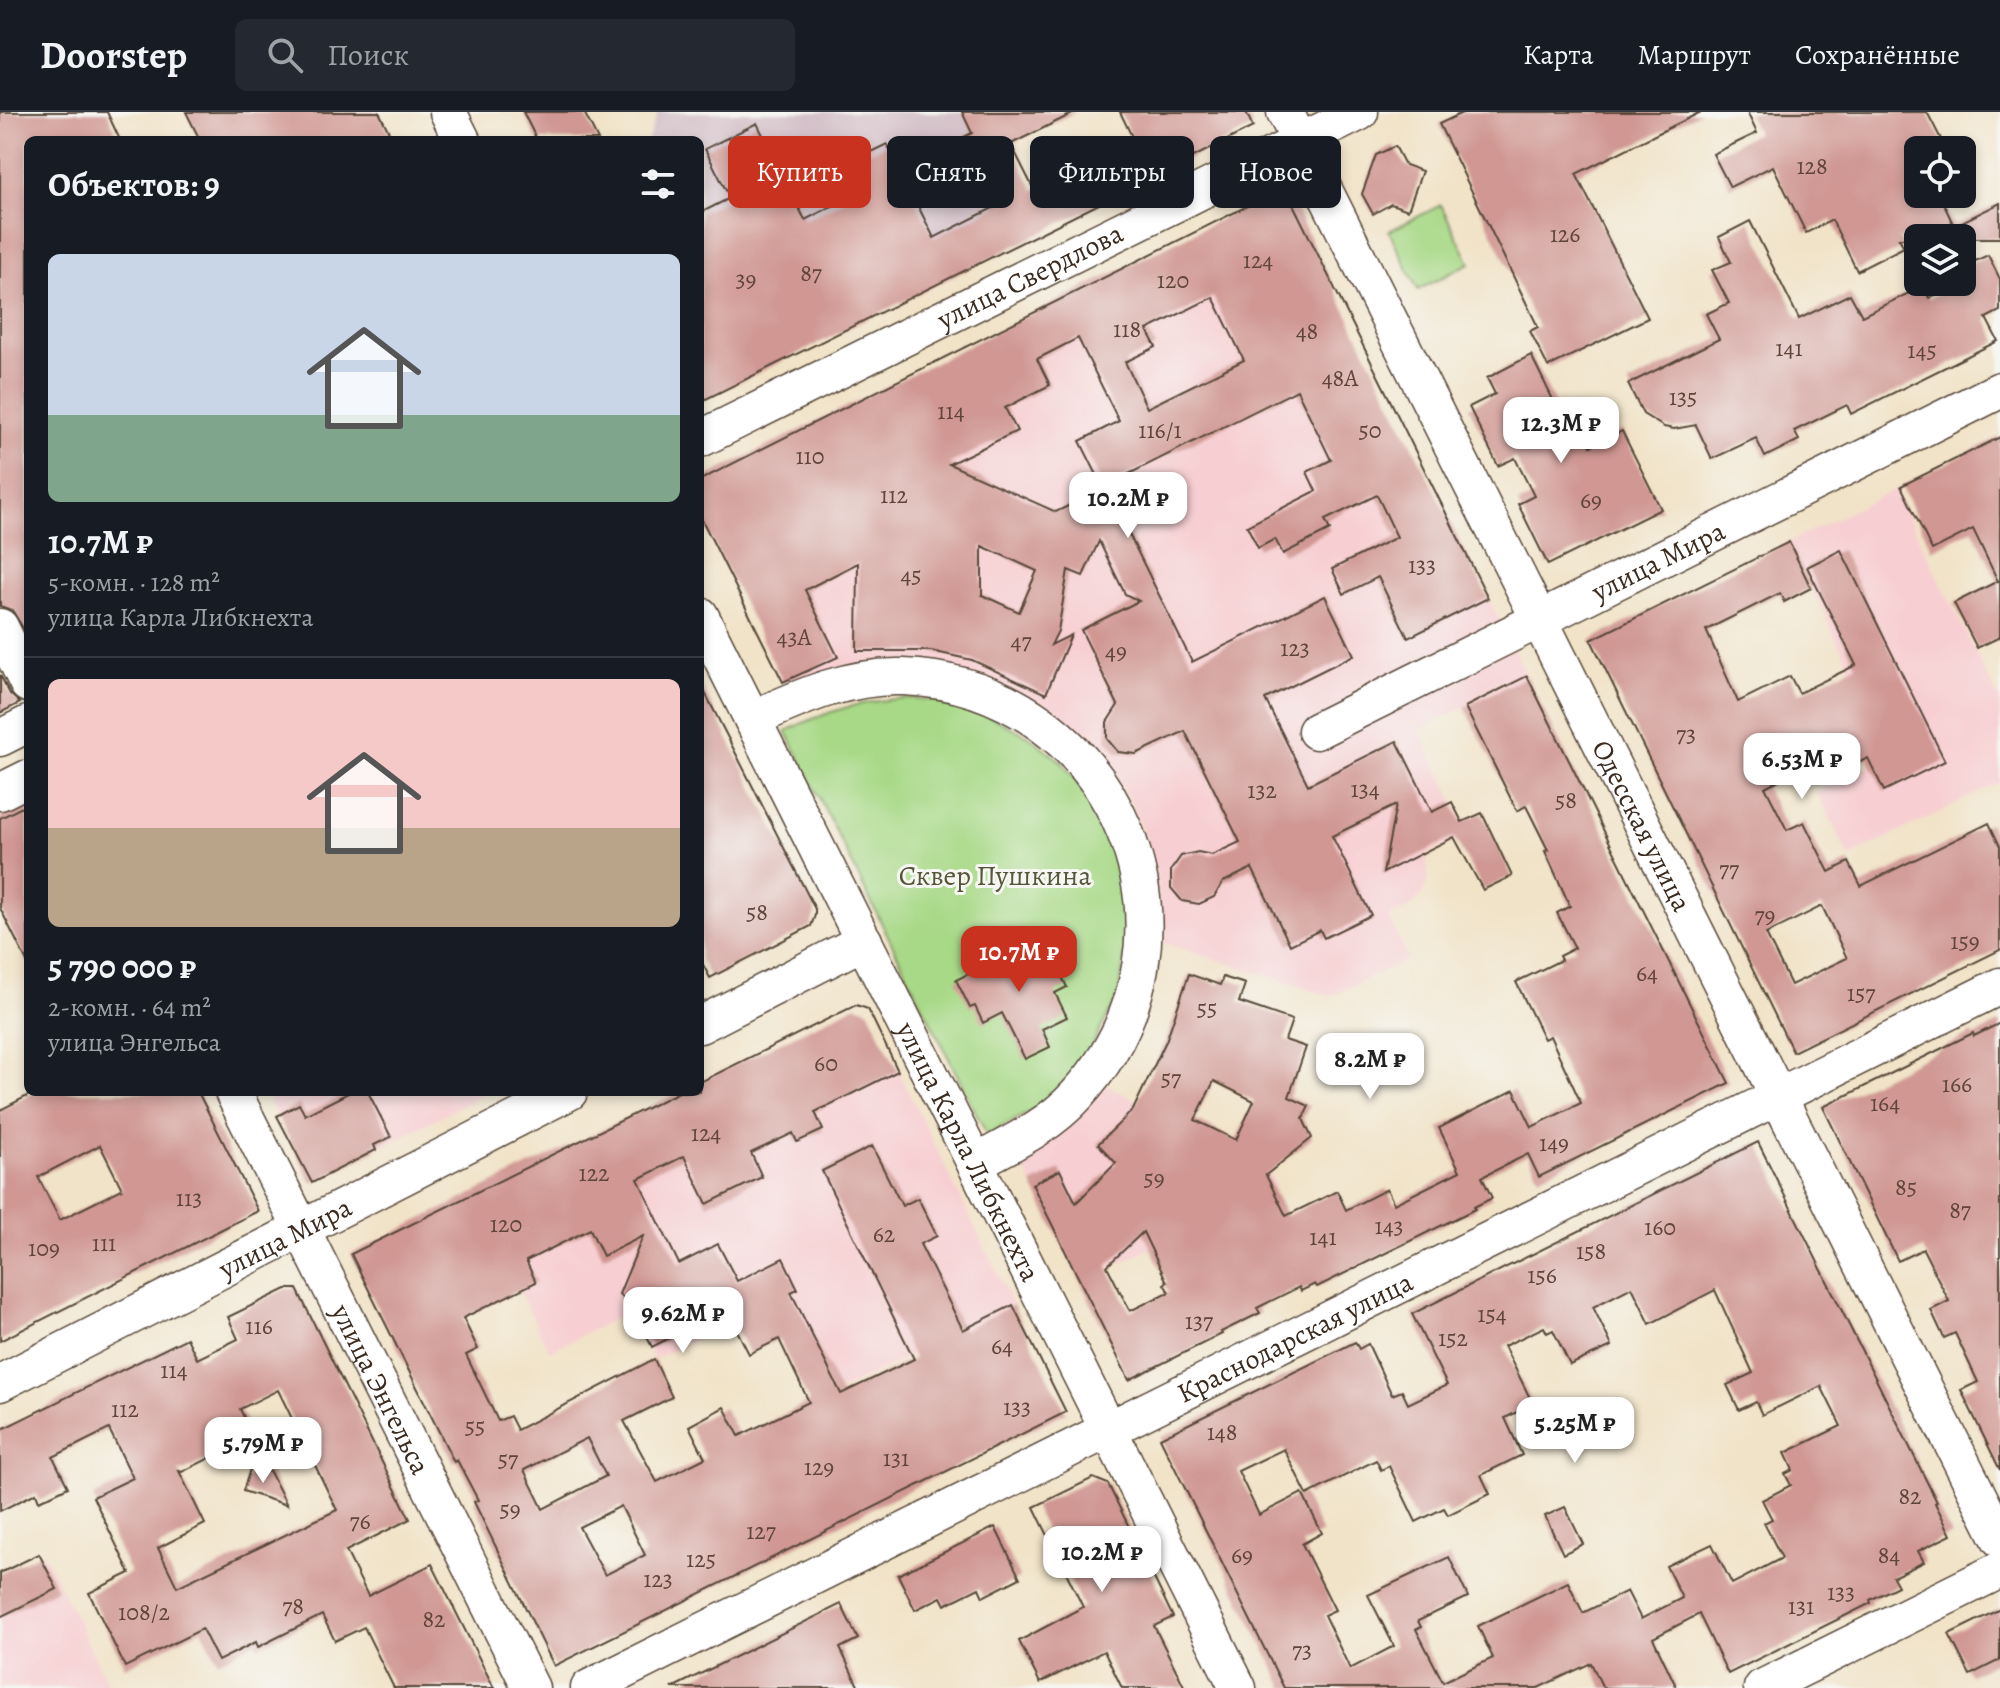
<!DOCTYPE html>
<html lang="ru">
<head>
<meta charset="utf-8">
<style>
  :root { --surface:#171b24; --page:#242831; --text:#f1f3f6; --muted:#9ea1a6; --line:#363941; --accent:#c8321e }
  body { margin:0; font-family:Alegreya,serif; background:var(--page); color:var(--text); height:100vh; display:flex; flex-direction:column; font-size:30px; white-space:nowrap }
  * { box-sizing:border-box; margin:0 }
  p { font-size:26px; color:var(--muted) }
  .icon { flex:none; width:44px; height:44px; fill:none; stroke:currentColor; stroke-width:2; stroke-linecap:round; stroke-linejoin:round }
  .map { position:relative; flex:1; overflow:hidden }
  .details { position:absolute; left:24px; top:24px; width:680px; height:960px; display:flex; flex-direction:column; background:var(--surface); border-radius:12px; box-shadow:0 4px 12px #0003 }
  .details>* { flex:none }
  .guide { position:absolute; left:728px; top:24px; width:760px; height:72px; display:flex; gap:16px }
  .tools { position:absolute; left:1904px; top:24px; display:grid; gap:16px }
  .tools a { display:grid; place-items:center; width:72px; height:72px; border-radius:12px; background:var(--surface); box-shadow:0 4px 12px #0003; font-size:40px }
  .price { position:absolute; translate:-50% -68px; padding:0 18px; border-radius:16px; background:#fff; color:#222; font-size:26px; line-height:52px; filter:drop-shadow(0 2px 4px #0008) }
  .price::after { content:''; position:absolute; left:50%; top:48px; width:24px; height:18px; margin-left:-12px; background:inherit; clip-path:polygon(0 0,100% 0,50% 100%) }
  .price.active { background:var(--accent); color:#fff }
  ul { padding:0; list-style:none }
  li { display:grid; align-content:center; gap:16px; height:424px; padding:0 24px }
  li+li { border-top:2px solid var(--line) }
  li span { display:grid; place-items:center; height:248px; border-radius:12px; color:#555 }
  li>.icon { margin-inline-start:auto }
  span .icon { width:144px; height:144px; fill:#fffc; stroke-width:1 }
  li b { font-size:34px }
  h2 { display:flex; justify-content:space-between; align-items:center; height:96px; padding:0 24px; font-size:34px }
  .tag { padding:0 28px; border-radius:12px; background:var(--surface); box-shadow:0 4px 12px #0003; font-size:28px; line-height:72px }
  .tag.active { background:var(--accent); color:#fff }
  header { display:flex; align-items:center; gap:48px; box-sizing:border-box; height:112px; padding:0 40px; background:var(--surface); border-bottom:2px solid var(--line) }
  header strong { font-size:38px }
  nav { display:flex; gap:44px; margin-inline-start:auto; font-size:28px }
  .search { width:560px; height:72px; background:var(--page); display:flex; align-items:center; gap:20px; box-sizing:border-box; padding:0 28px; border-radius:12px; color:var(--muted); font-size:30px }
  .map>svg:first-child { display:block }
  .built { fill:#f7cfd2 }
  .industrial { fill:#d2bdc6 }
  .green { fill:#a8d987; stroke:#728252; stroke-width:2 }
  .building { fill:#d09793; fill-rule:evenodd }
  .lines { fill:none; stroke-linecap:round; stroke-linejoin:round }
  .minor-casing { stroke:#564638; stroke-width:39 }
  .minor { stroke:#fff; stroke-width:36 }
  .labels { text-anchor:middle; stroke-width:6; stroke-linejoin:round; paint-order:stroke }
  .number-label { font-size:24px; fill:#60453b }
  .street-label { font-size:28px; fill:#3b2a1e; stroke:#f6f6f2 }
  .park-label { font-size:28px; fill:#565638; stroke:#f6f6f2 }
</style>
</head>
<body>
<header>
<strong>Doorstep</strong>
<div class="search"><svg class="icon" aria-label="search" viewBox="0 0 24 24"><circle cx="10" cy="10" r="6"/><path d="M15 15l6 6"/></svg>Поиск</div>
<nav><a>Карта</a><a>Маршрут</a><a>Сохранённые</a></nav>
</header>
<div class="map">
<svg width="2000" height="1576" viewBox="0 0 2000 1576">
  <rect width="100%" height="100%" fill="#f6f6f2"/>
  <filter id="ink" filterUnits="userSpaceOnUse"><feTurbulence type="fractalNoise" baseFrequency=".0125" numOctaves="2"/><feDisplacementMap in="SourceGraphic" scale="16" xChannelSelector="R" yChannelSelector="G"/><feConvolveMatrix kernelMatrix="1 2 1 2 8 2 1 2 1" color-interpolation-filters="sRGB"/></filter>
  <filter id="wash" filterUnits="userSpaceOnUse"><feTurbulence type="fractalNoise" baseFrequency=".006" numOctaves="4" result="noise"/><feDisplacementMap in="SourceGraphic" scale="32" xChannelSelector="R" yChannelSelector="G"/><feGaussianBlur stdDeviation="1.8" result="paint"/><feColorMatrix in="noise" values="0 0 0 0 0 0 0 0 0 0 0 0 0 0 0 0 0 1.4 0 .05"/><feComposite in="paint" operator="in"/></filter>
  <g filter="url(#wash)">
    <rect width="100%" height="100%" fill="#f1e3c8"/>
    <g class="built">
      <polygon points="1279,78 1288,82 1527,564 1419,618 1470,722 1427,743 1428,767 1422,783 1409,796 1389,805 1408,847 1331,884 1160,830 1158,775 1152,744 1130,689 1116,665 1083,626 1062,608 1024,583 787,580 700,404 700,368"/>
      <polygon points="1895,377 1997,584 2000,583 2000,670 1849,745 1817,680 1871,653 1828,567 1850,555 1789,430"/>
      <polygon points="856,893 868,897 1013,1193 811,1293 762,1194 654,1247 629,1200 549,1239 519,1178 399,1238 700,980 700,970"/>
      <polygon points="1106,973 1192,1015 1189,1022 1269,1061 1276,1075 1081,1170 1018,1044 1091,990"/>
      <polygon points="265,980 488,980 312,1071"/>
      <polygon points="43,1440 110,1576 0,1576 0,1461"/>
    </g>
    <polygon class="industrial" points="658,0 1037,0 1003,17 1052,116 856,212 700,159 700,28 648,28"/>
    <g class="green">
      <polygon points="1441,93 1470,151 1418,178 1389,119"/>
      <path d="M 909,586 L 932,588 L 977,598 L 1029,624 L 1063,651 L 1110,719 L 1130,801 L 1119,883 L 1083,950 L 1053,982 L 1035,997 L 987,1023 L 786,619 C 827,599 863,588 909,586 Z"/>
    </g>
    <g id="blocks">
      <g class="building">
        <polygon points="0,0 107,0 120,28 28,28 28,524 12,498 0,494"/>
        <polygon points="186,0 379,0 393,28 200,28"/>
        <polygon points="523,0 584,0 598,28 537,28"/>
        <polygon points="962,0 1076,0 1011,32 1034,78 1082,54 1101,91 700,290 700,101 730,86 705,37 757,11 805,108 870,75 856,47 887,32 934,126 997,94 964,25 972,21"/>
        <polygon points="1120,0 1246,0 1253,15 1152,66"/>
        <polygon points="1464,0 1701,0 1576,62 1648,206 1548,255 1530,219 1538,215 1439,12"/>
        <polygon points="1747,0 1927,0 1943,31 1928,38 1918,38 1918,82 1939,82 1954,114 2000,91 2000,126 1899,126 1904,135 1857,159 1832,108 1806,121 1773,54 1730,75 1713,42 1757,21"/>
        <polygon points="1395,34 1405,53 1422,59 1408,98 1391,92 1373,102 1362,82 1376,43"/>
        <path d="M 1279,78 L 1288,82 L 1488,486 L 1408,526 L 1378,465 L 1344,482 L 1332,457 L 1397,425 L 1377,383 L 1325,408 L 1330,418 L 1283,442 L 1275,427 L 1258,436 L 1247,414 L 1316,379 L 1307,360 L 1331,348 L 1297,278 L 1103,375 L 1080,329 L 1119,309 L 1078,226 L 1037,247 L 1050,273 L 1005,296 L 1017,319 L 949,352 L 1056,400 L 1101,378 L 1119,414 L 1124,412 L 1192,550 L 1325,484 L 1354,543 L 1265,587 L 1308,673 L 1397,629 L 1432,700 L 1452,690 L 1462,710 L 1482,701 L 1512,764 L 1483,778 L 1454,725 L 1383,761 L 1396,693 L 1332,724 L 1371,803 L 1324,826 L 1320,818 L 1290,833 L 1252,756 L 1223,770 L 1214,785 L 1199,792 L 1182,789 L 1171,776 L 1171,758 L 1181,744 L 1198,740 L 1212,743 L 1240,730 L 1185,619 L 1136,642 L 1118,640 L 1107,627 L 1107,610 L 1118,593 L 1081,518 L 1139,489 L 1125,482 L 1099,429 L 1083,464 L 1068,458 L 1058,519 L 1051,533 L 1071,523 L 1046,582 L 972,548 L 931,539 L 857,539 L 858,451 L 805,478 L 838,545 L 783,570 L 700,404 L 700,368 ZM 1213,185 L 1244,248 L 1147,296 L 1125,250 L 1156,235 L 1147,218 ZM 982,434 L 1037,459 L 1019,500 L 982,483 Z"/>
        <polygon points="1750,109 1799,207 1850,182 1862,204 1923,174 1929,186 1962,170 1962,155 1988,143 2000,167 2000,199 1986,206 1998,229 1851,302 1847,293 1794,319 1799,328 1765,345 1756,326 1712,347 1696,313 1674,317 1664,315 1643,302 1628,272 1719,227 1706,202 1729,191 1712,158 1731,150 1719,125"/>
        <polygon points="1531,243 1560,302 1572,296 1591,334 1622,319 1661,397 1548,453 1518,392 1534,384 1515,346 1498,354 1469,295 1495,282 1487,266"/>
        <polygon points="2000,325 2000,525 1977,536 1954,491 1998,469 1973,417 1932,438 1901,374"/>
        <path d="M 1789,430 L 1811,476 L 1784,490 L 1780,481 L 1706,518 L 1738,590 L 1790,564 L 1799,581 L 1856,553 L 1807,455 L 1841,438 L 1945,649 L 1884,679 L 1868,646 L 1819,670 L 1810,652 L 1765,675 L 1787,718 L 1804,710 L 1829,760 L 1849,750 L 1861,774 L 1989,711 L 2000,734 L 2000,838 L 1793,940 L 1591,528 ZM 1822,794 L 1847,846 L 1791,873 L 1766,822 Z"/>
        <polygon points="0,563 10,582 20,591 0,601"/>
        <path d="M 1527,564 L 1729,971 L 1539,1065 L 1528,1042 L 1482,1065 L 1492,1086 L 1474,1095 L 1475,1097 L 1317,1175 L 1315,1172 L 1301,1179 L 1299,1175 L 1257,1196 L 1260,1201 L 1221,1220 L 1222,1222 L 1129,1268 L 1032,1072 L 1060,1058 L 1076,1091 L 1116,1051 L 1098,1032 L 1133,998 L 1166,929 L 1189,862 L 1220,873 L 1223,865 L 1245,872 L 1239,890 L 1292,908 L 1285,928 L 1306,935 L 1289,985 L 1309,994 L 1303,1007 L 1312,1026 L 1266,1063 L 1286,1104 L 1337,1079 L 1346,1098 L 1387,1077 L 1394,1092 L 1460,1059 L 1439,1016 L 1514,978 L 1532,1015 L 1581,991 L 1550,924 L 1544,927 L 1516,870 L 1561,848 L 1559,844 L 1575,836 L 1557,801 L 1570,794 L 1545,739 L 1548,738 L 1526,694 L 1517,699 L 1465,595 ZM 1214,969 L 1254,989 L 1236,1028 L 1195,1008 ZM 1143,1120 L 1167,1170 L 1164,1172 L 1169,1180 L 1130,1199 L 1107,1154 Z"/>
        <polygon points="700,571 815,797 815,803 811,814 710,866 700,847"/>
        <polygon points="28,692 28,852 0,796 0,706"/>
        <polygon points="1042,825 1067,875 1055,881 1067,905 1042,917 1050,935 1025,947 1002,901 983,911 975,894 970,896 956,868"/>
        <path d="M 856,893 L 868,897 L 898,959 L 815,1000 L 823,1018 L 797,1030 L 793,1021 L 751,1041 L 762,1065 L 707,1092 L 684,1044 L 638,1067 L 679,1152 L 718,1132 L 737,1169 L 783,1146 L 798,1177 L 791,1180 L 841,1282 L 914,1247 L 822,1059 L 872,1034 L 902,1094 L 918,1086 L 937,1124 L 920,1132 L 963,1218 L 1013,1193 L 1066,1300 L 554,1554 L 474,1390 L 478,1388 L 457,1348 L 454,1350 L 351,1142 L 679,980 L 700,980 L 700,970 ZM 590,1117 L 603,1144 L 643,1124 L 619,1182 L 630,1192 L 652,1235 L 726,1197 L 749,1242 L 779,1227 L 809,1290 L 739,1324 L 724,1295 L 689,1314 L 705,1346 L 657,1370 L 624,1309 L 672,1285 L 654,1247 L 517,1318 L 510,1304 L 498,1309 L 466,1243 L 478,1237 L 463,1206 L 536,1170 L 526,1149 ZM 587,1326 L 606,1364 L 543,1397 L 524,1358 ZM 621,1394 L 645,1443 L 605,1463 L 579,1415 Z"/>
        <polygon points="2000,911 2000,1358 1961,1278 1978,1270 1955,1221 1944,1226 1931,1198 1949,1189 1923,1137 1898,1149 1823,995 1973,921 1974,924"/>
        <path d="M 35,980 L 198,980 L 258,1099 L 0,1229 L 0,998 ZM 100,1033 L 122,1077 L 60,1108 L 38,1065 Z"/>
        <polygon points="350,980 368,980 391,1025 374,1033 376,1038 312,1071 277,1004 299,992 305,1003"/>
        <path d="M 1758,1030 L 1937,1390 L 1935,1391 L 1951,1423 L 1918,1439 L 1924,1450 L 1893,1465 L 1898,1474 L 1870,1488 L 1871,1491 L 1728,1562 L 1699,1502 L 1653,1526 L 1677,1576 L 1603,1576 L 1591,1551 L 1538,1576 L 1284,1576 L 1160,1326 L 1355,1230 L 1359,1237 L 1368,1232 L 1392,1283 L 1402,1279 L 1408,1292 L 1447,1273 L 1412,1202 ZM 1632,1175 L 1650,1212 L 1715,1178 L 1753,1261 L 1727,1273 L 1739,1298 L 1756,1290 L 1762,1303 L 1821,1274 L 1841,1314 L 1785,1341 L 1793,1358 L 1785,1362 L 1791,1373 L 1762,1388 L 1772,1407 L 1764,1411 L 1782,1446 L 1732,1472 L 1712,1432 L 1666,1454 L 1682,1486 L 1641,1507 L 1627,1479 L 1583,1501 L 1568,1470 L 1478,1514 L 1493,1546 L 1443,1570 L 1416,1517 L 1421,1515 L 1418,1509 L 1468,1485 L 1449,1445 L 1368,1483 L 1394,1534 L 1350,1557 L 1324,1503 L 1335,1498 L 1302,1432 L 1322,1421 L 1302,1381 L 1259,1403 L 1238,1359 L 1284,1337 L 1307,1383 L 1376,1348 L 1381,1358 L 1389,1354 L 1416,1410 L 1444,1396 L 1448,1403 L 1490,1382 L 1481,1363 L 1522,1343 L 1505,1306 L 1533,1292 L 1504,1234 L 1544,1215 L 1547,1221 L 1553,1218 L 1570,1253 L 1612,1234 L 1593,1195 Z"/>
        <path d="M 286,1177 L 297,1177 L 410,1407 L 346,1439 L 368,1484 L 432,1452 L 494,1576 L 394,1576 L 364,1515 L 335,1529 L 322,1503 L 258,1535 L 256,1530 L 218,1549 L 202,1517 L 125,1555 L 89,1481 L 130,1461 L 93,1385 L 133,1366 L 109,1317 L 53,1345 L 68,1375 L 39,1389 L 36,1381 L 0,1399 L 0,1318 L 187,1226 L 197,1247 L 238,1227 L 228,1205 ZM 278,1278 L 337,1398 L 177,1475 L 158,1436 L 205,1412 L 179,1359 L 182,1360 L 248,1327 L 244,1319 L 249,1316 L 240,1297 Z"/>
        <polygon points="251,1354 270,1360 287,1393 243,1379"/>
        <polygon points="1093,1366 1108,1372 1173,1505 1154,1514 1185,1576 1122,1576 1104,1539 1040,1571 1019,1529 1083,1495 1034,1395"/>
        <polygon points="1565,1395 1583,1432 1563,1442 1545,1404"/>
        <polygon points="995,1415 1020,1466 983,1485 979,1476 945,1493 941,1485 915,1498 898,1463"/>
        <polygon points="39,1442 57,1477 0,1505 0,1461"/>
        <polygon points="841,1492 858,1527 840,1536 859,1576 672,1576"/>
        <polygon points="2000,1497 2000,1548 1970,1563 1949,1522"/>
      </g>
    </g>
  </g>
  <g filter="url(#ink)">
    <use href="#blocks" fill-opacity="0" stroke="#564638" stroke-width="2"/>
    <g class="lines">
      <g class="minor-casing">
        <g id="minor">
          <polyline points="448,0 462,28"/>
          <path id="s1" d="M 1285,0 L 2000,1427"/>
          <path id="s2" d="M 700,327 L 1360,0"/>
          <path id="s3" d="M 700,503 L 1238,1576"/>
          <polyline points="0,515 28,572"/>
          <path d="M 752,607 C 801,585 848,563 903,565 C 1118,573 1221,827 1076,984 C 1048,1015 1011,1031 975,1051"/>
          <path id="s4" d="M 1316,619 L 2000,278"/>
          <polyline points="0,626 28,612"/>
          <polyline points="0,680 28,666"/>
          <polyline points="700,913 864,829"/>
          <path id="s5" d="M 233,980 L 531,1576"/>
          <path id="s6" d="M 0,1271 L 569,980"/>
          <path id="s7" d="M 589,1576 L 2000,874"/>
          <polyline points="1762,1576 2000,1458"/>
        </g>
      </g>
      <use href="#minor" class="minor"/>
    </g>
  </g>
  <g class="labels">
    <g class="number-label">
      <text x="1812" y="62">128</text>
      <text x="1565" y="130">126</text>
      <text x="1258" y="156">124</text>
      <text x="811" y="169">87</text>
      <text x="746" y="175">39</text>
      <text x="1173" y="176">120</text>
      <text x="1127" y="225">118</text>
      <text x="1307" y="227">48</text>
      <text x="1789" y="244">141</text>
      <text x="1922" y="246">145</text>
      <text x="1340" y="274">48А</text>
      <text x="1683" y="293">135</text>
      <text x="951" y="307">114</text>
      <text x="1160" y="326">116/1</text>
      <text x="1370" y="326">50</text>
      <text x="810" y="352">110</text>
      <text x="894" y="391">112</text>
      <text x="1591" y="396">69</text>
      <text x="1422" y="461">133</text>
      <text x="911" y="471">45</text>
      <text x="794" y="533">43А</text>
      <text x="1021" y="537">47</text>
      <text x="1295" y="544">123</text>
      <text x="1116" y="547">49</text>
      <text x="1686" y="630">73</text>
      <text x="1365" y="685">134</text>
      <text x="1262" y="686">132</text>
      <text x="1566" y="696">58</text>
      <text x="1729" y="765">77</text>
      <text x="757" y="808">58</text>
      <text x="1765" y="811">79</text>
      <text x="1965" y="837">159</text>
      <text x="1647" y="869">64</text>
      <text x="1861" y="889">157</text>
      <text x="1207" y="904">55</text>
      <text x="826" y="959">60</text>
      <text x="1171" y="974">57</text>
      <text x="1957" y="980">166</text>
      <text x="1885" y="999">164</text>
      <text x="706" y="1029">124</text>
      <text x="1554" y="1039">149</text>
      <text x="594" y="1069">122</text>
      <text x="1154" y="1074">59</text>
      <text x="1906" y="1083">85</text>
      <text x="189" y="1094">113</text>
      <text x="1960" y="1106">87</text>
      <text x="506" y="1120">120</text>
      <text x="1389" y="1122">143</text>
      <text x="1660" y="1123">160</text>
      <text x="884" y="1130">62</text>
      <text x="1323" y="1133">141</text>
      <text x="104" y="1139">111</text>
      <text x="44" y="1144">109</text>
      <text x="1591" y="1147">158</text>
      <text x="1542" y="1171">156</text>
      <text x="1492" y="1210">154</text>
      <text x="1199" y="1217">137</text>
      <text x="259" y="1222">116</text>
      <text x="1453" y="1234">152</text>
      <text x="1002" y="1242">64</text>
      <text x="174" y="1266">114</text>
      <text x="1017" y="1303">133</text>
      <text x="125" y="1305">112</text>
      <text x="475" y="1322">55</text>
      <text x="1222" y="1328">148</text>
      <text x="896" y="1354">131</text>
      <text x="508" y="1355">57</text>
      <text x="819" y="1363">129</text>
      <text x="1910" y="1392">82</text>
      <text x="510" y="1405">59</text>
      <text x="360" y="1417">76</text>
      <text x="761" y="1427">127</text>
      <text x="1242" y="1451">69</text>
      <text x="1889" y="1451">84</text>
      <text x="701" y="1455">125</text>
      <text x="658" y="1475">123</text>
      <text x="1841" y="1488">133</text>
      <text x="293" y="1502">78</text>
      <text x="1801" y="1502">131</text>
      <text x="144" y="1508">108/2</text>
      <text x="434" y="1515">82</text>
      <text x="1302" y="1546">73</text>
    </g>
    <g class="street-label">
      <text dy="10" stroke="none"><textPath href="#s2" startOffset="368">улица Свердлова</textPath></text>
      <text dy="10" stroke="none"><textPath href="#s4" startOffset="382">улица Мира</textPath></text>
      <text dy="10" stroke="none"><textPath href="#s1" startOffset="798">Одесская улица</textPath></text>
      <text dy="10" stroke="none"><textPath href="#s3" startOffset="600">улица Карла Либкнехта</textPath></text>
      <text dy="10" stroke="none"><textPath href="#s6" startOffset="320">улица Мира</textPath></text>
      <text dy="10" stroke="none"><textPath href="#s7" startOffset="788">Краснодарская улица</textPath></text>
      <text dy="10" stroke="none"><textPath href="#s5" startOffset="332">улица Энгельса</textPath></text>
    </g>
    <g class="park-label">
      <text x="995" y="773">Сквер Пушкина</text>
    </g>
  </g>
</svg>
<div class="tools">
<a><svg class="icon" aria-label="locate" viewBox="0 0 24 24"><circle cx="12" cy="12" r="6"/><path d="M12 2v4M12 18v4M2 12h4M18 12h4"/></svg></a>
<a><svg class="icon" aria-label="layers" viewBox="0 0 24 24"><path d="M12 4l9 5-9 5-9-5zM3 14l9 5 9-5"/></svg></a>
</div>
<b class="price" style="left:1561px;top:353px">12.3M ₽</b>
<b class="price" style="left:1128px;top:428px">10.2M ₽</b>
<b class="price" style="left:1802px;top:689px">6.53M ₽</b>
<b class="price active" style="left:1019px;top:882px">10.7M ₽</b>
<b class="price" style="left:1370px;top:989px">8.2M ₽</b>
<b class="price" style="left:683px;top:1243px">9.62M ₽</b>
<b class="price" style="left:1575px;top:1353px">5.25M ₽</b>
<b class="price" style="left:263px;top:1373px">5.79M ₽</b>
<b class="price" style="left:1102px;top:1482px">10.2M ₽</b>
<div class="guide">
<a class="tag active">Купить</a>
<a class="tag">Снять</a>
<a class="tag">Фильтры</a>
<a class="tag">Новое</a>
</div>
<section class="details">
<h2>Объектов: 9<svg class="icon" aria-label="filters" viewBox="0 0 24 24"><path d="M4 7h16M4 17h16"/><circle cx="9" cy="7" r="2"/><circle cx="15" cy="17" r="2"/></svg></h2>
<ul>
<li><span style="background:linear-gradient(#c9d6e8 65%,#7fa58c 0)"><svg class="icon" aria-label="home" viewBox="0 0 24 24"><path d="M3 11l9-7 9 7M6 9v11h12V9"/></svg></span><div><b>10.7M ₽</b><p>5-комн. · 128 m²</p><p>улица Карла Либкнехта</p></div></li>
<li><span style="background:linear-gradient(#f6c9c9 60%,#b9a48a 0)"><svg class="icon" aria-label="home" viewBox="0 0 24 24"><path d="M3 11l9-7 9 7M6 9v11h12V9"/></svg></span><div><b>5 790 000 ₽</b><p>2-комн. · 64 m²</p><p>улица Энгельса</p></div></li>
</ul>
</section>
</div>
</body>
</html>
